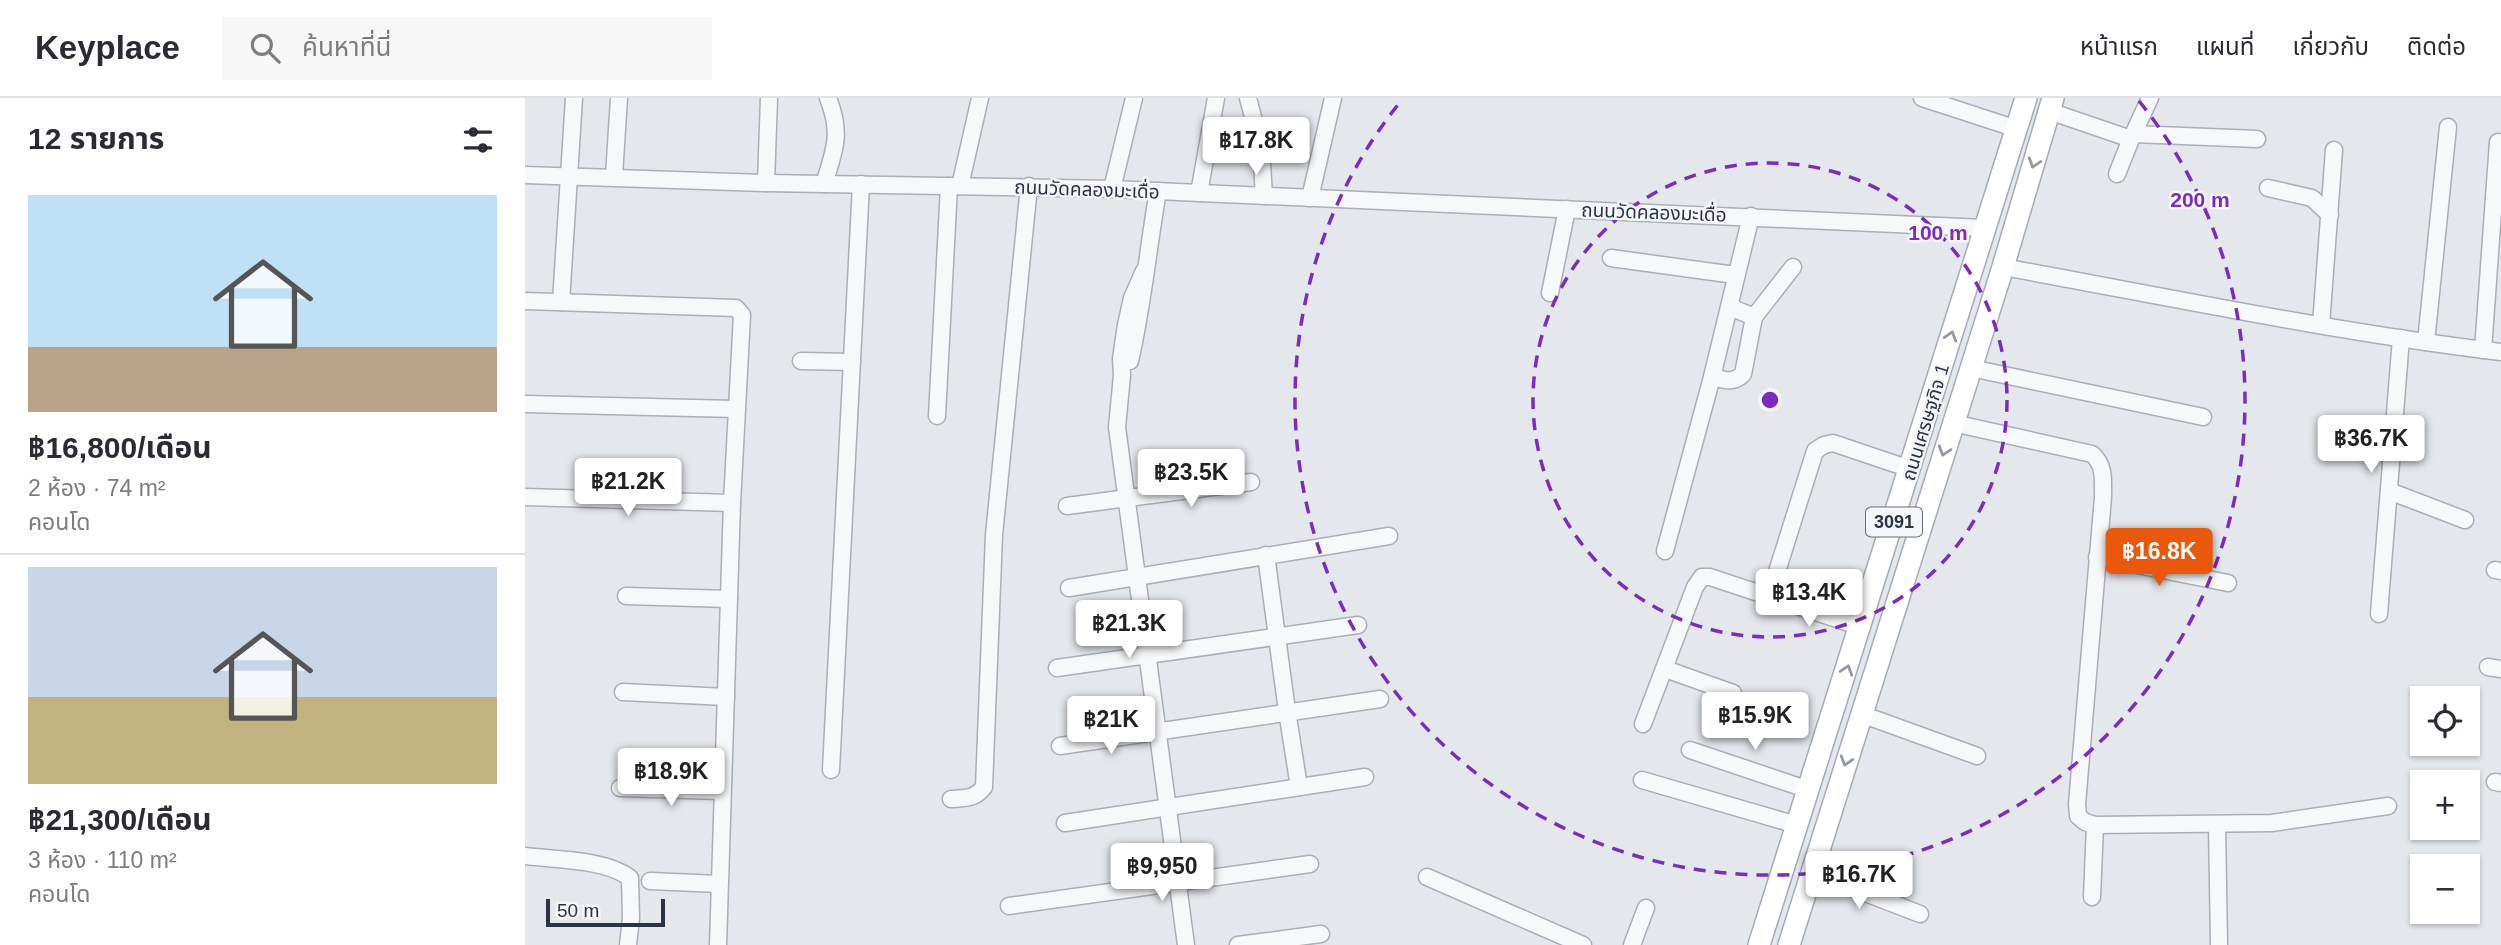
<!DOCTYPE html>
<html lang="th">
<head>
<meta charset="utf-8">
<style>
  :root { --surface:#fff; --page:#f7f7f7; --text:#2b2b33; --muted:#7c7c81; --line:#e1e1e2; --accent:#ea580c }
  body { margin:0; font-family:Helvetica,"Noto Sans Thai",sans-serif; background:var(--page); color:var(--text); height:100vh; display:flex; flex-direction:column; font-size:26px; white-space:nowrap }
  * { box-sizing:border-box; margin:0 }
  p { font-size:23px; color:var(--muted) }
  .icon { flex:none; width:38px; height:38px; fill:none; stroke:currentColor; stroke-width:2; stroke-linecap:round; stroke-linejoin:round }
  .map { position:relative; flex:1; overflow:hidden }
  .panel { display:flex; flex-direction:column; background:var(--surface); width:525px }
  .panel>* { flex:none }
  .fabs { position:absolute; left:1885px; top:588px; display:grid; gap:14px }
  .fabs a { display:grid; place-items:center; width:70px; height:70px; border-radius:0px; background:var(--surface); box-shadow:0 2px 5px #0004; font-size:35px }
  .scale { position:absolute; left:21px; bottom:18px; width:119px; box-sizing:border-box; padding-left:7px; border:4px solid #2b3445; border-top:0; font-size:19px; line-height:24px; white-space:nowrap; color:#2b3445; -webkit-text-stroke:5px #f4f6f9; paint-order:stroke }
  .price { position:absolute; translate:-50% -60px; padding:0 16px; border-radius:7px; background:#fff; color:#222; font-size:23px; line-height:46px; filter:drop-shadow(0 2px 4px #0008) }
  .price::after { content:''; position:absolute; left:50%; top:42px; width:21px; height:16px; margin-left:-10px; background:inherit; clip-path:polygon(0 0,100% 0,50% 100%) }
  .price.on { background:var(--accent); color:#fff }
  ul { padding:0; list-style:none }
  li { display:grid; align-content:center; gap:14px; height:371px; padding:0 28px }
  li+li { border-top:2px solid var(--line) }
  li span { display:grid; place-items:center; height:217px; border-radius:0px; color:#555 }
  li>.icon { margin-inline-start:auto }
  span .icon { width:126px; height:126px; fill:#fffc; stroke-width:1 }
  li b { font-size:30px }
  h2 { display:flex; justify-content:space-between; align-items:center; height:84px; padding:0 28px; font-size:30px }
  header { display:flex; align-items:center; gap:42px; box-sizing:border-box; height:98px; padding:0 35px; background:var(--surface); border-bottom:2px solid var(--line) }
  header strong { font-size:33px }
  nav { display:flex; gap:38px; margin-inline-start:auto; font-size:24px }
  .search { width:490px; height:63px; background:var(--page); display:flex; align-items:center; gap:18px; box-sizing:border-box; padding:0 24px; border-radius:0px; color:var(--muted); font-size:26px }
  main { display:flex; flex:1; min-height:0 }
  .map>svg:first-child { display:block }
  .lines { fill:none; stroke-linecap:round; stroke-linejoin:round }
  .minor-casing { stroke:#a9aeb7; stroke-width:19 }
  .major-casing { stroke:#a3abb8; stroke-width:24 }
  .minor { stroke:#f7f8fa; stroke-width:16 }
  .major { stroke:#fff; stroke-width:21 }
  .oneway { stroke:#959aa2 }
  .ring { fill:none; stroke:#7b2cbf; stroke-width:3.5; stroke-dasharray:12 9 }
  .labels { text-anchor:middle; stroke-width:5; stroke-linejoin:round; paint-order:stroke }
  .shield { fill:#f4f6f9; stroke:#676e7b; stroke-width:2 }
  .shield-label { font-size:18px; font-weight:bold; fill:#2b3445 }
  .street-label { font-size:19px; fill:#2b3445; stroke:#f4f6f9 }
  .centre { fill:#7b2cbf; stroke:#f4f6f9; stroke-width:3.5 }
  .ring-label { font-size:21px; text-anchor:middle; font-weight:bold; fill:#7b2cbf; stroke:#f4f6f9; stroke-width:5; stroke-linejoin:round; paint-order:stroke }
</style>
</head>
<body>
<header>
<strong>Keyplace</strong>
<div class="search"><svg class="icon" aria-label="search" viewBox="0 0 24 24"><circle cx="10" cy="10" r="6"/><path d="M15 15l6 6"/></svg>ค้นหาที่นี่</div>
<nav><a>หน้าแรก</a><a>แผนที่</a><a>เกี่ยวกับ</a><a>ติดต่อ</a></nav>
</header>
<main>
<section class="panel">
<h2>12 รายการ<svg class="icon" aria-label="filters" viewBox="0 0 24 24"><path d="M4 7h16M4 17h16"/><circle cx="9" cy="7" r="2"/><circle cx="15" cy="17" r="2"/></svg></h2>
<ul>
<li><span style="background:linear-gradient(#bfe0f5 70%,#b9a48a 0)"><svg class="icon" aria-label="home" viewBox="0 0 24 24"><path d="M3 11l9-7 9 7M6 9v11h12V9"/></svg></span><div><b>฿16,800/เดือน</b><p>2 ห้อง · 74 m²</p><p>คอนโด</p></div></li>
<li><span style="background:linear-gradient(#c9d6e8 60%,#c2b280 0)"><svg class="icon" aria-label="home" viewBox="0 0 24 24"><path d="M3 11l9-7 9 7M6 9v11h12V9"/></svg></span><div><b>฿21,300/เดือน</b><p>3 ห้อง · 110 m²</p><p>คอนโด</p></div></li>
</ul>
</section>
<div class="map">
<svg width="1976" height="847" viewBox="0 0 1976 847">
  <rect width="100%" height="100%" fill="#e4e7ec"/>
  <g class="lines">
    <g class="minor-casing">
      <g id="minor">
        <polyline points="723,0 736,49 739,98"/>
        <polyline points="1397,0 1492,31"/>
        <polyline points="1524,13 1606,41 1625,0"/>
        <polyline points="1609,36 1732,41"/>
        <polyline points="1592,76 1606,41"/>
        <polyline points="0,77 241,85 587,91 1459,130"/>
        <polyline points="89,78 94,0"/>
        <polyline points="241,85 244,0"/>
        <path d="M 299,86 C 310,51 317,35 303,0"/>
        <polyline points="435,88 455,0"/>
        <polyline points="1743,90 1787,100 1805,117"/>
        <polyline points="587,91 609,0"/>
        <polyline points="674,95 691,0"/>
        <polyline points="785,100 808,0"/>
        <polyline points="1086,160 1210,177"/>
        <path d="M 1478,169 C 1643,199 1809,234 1976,254"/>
        <polyline points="619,173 607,200 601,227 596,261 597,277 592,329 661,847"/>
        <polyline points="1025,195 1042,111"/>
        <polyline points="0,203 211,210 217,217 207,405 193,847"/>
        <polyline points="36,204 49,0"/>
        <polyline points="1229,219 1268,169"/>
        <polyline points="1796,227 1809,52"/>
        <polyline points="1901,244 1923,29"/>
        <polyline points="1958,252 1973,44"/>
        <polyline points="276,263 327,264"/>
        <path d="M 605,263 C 618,207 623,150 633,93"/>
        <polyline points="1446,270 1678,319"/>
        <path d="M 1187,279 C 1200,282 1208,286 1218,276 L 1229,219 L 1205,209"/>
        <polyline points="0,306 211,311"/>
        <polyline points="412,318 424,88"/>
        <path d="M 1428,325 L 1567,356 C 1580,367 1578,383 1578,399 L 1552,706 L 1553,718 L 1560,724 L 1570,727 L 1747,725 L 1863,708"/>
        <polyline points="1864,393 1940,422"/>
        <polyline points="0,399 207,405"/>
        <polyline points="542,408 726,384"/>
        <polyline points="1140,453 1187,279 1226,118"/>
        <polyline points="741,457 762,613 774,689"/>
        <polyline points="1572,459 1703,485"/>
        <polyline points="1970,472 1976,473"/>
        <polyline points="544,490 864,438"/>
        <polyline points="101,498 204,501"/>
        <polyline points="1244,499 1290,353 1299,347 1308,345 1385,371"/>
        <polyline points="1854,516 1876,240"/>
        <polyline points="1963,569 1976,571"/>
        <polyline points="532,570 833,527"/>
        <polyline points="1140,571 1208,595"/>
        <polyline points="98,594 201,599"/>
        <polyline points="1336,616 1452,658"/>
        <polyline points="1118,626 1170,489 1177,479 1185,479 1336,529"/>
        <polyline points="535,648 855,601"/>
        <polyline points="1165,652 1284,692"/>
        <polyline points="306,672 336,86"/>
        <polyline points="1117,682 1272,727"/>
        <polyline points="1970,684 1976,685"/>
        <polyline points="95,690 197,693"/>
        <path d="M 426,701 C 440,700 450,701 459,689 L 469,437 L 504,88"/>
        <polyline points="540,725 840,679"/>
        <polyline points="1692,726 1694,847"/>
        <path d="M 0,758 C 30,762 81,761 105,780 L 106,820 L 103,847"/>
        <polyline points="1286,774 1395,816"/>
        <polyline points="902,779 1058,847"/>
        <polyline points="125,783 194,786"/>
        <polyline points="1567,799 1570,727"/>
        <polyline points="484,808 785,766"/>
        <polyline points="713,847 796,836"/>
        <polyline points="1107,847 1121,810"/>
      </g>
    </g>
    <g class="major-casing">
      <g id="major">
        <polyline points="1234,847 1501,0"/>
        <polyline points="1264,847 1478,169 1528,0"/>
      </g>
    </g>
    <use href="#minor" class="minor"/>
    <use href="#major" class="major"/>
  </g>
  <defs><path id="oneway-chevron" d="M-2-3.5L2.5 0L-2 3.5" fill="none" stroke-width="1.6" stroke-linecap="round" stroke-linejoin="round" transform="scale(1.75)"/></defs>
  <g class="oneway">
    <use href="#oneway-chevron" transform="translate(1509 65) rotate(107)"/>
    <use href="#oneway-chevron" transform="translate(1426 238) rotate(-73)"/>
    <use href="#oneway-chevron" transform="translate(1419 353) rotate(108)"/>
    <use href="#oneway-chevron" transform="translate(1322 572) rotate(-72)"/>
    <use href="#oneway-chevron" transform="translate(1321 663) rotate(107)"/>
  </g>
  <g class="ring">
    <circle cx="1245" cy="302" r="237"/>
    <path d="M1614 3A475 475 0 1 1 876 3"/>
  </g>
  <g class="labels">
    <rect class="shield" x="1341" y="409.5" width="56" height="29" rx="5"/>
    <g class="shield-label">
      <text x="1369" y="430">3091</text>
    </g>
    <g class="street-label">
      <text transform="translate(562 91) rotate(2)" y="7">ถนนวัดคลองมะเดื่อ</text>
      <text transform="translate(1129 114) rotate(2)" y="7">ถนนวัดคลองมะเดื่อ</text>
      <text transform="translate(1400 324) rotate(-73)" y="7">ถนนเศรษฐกิจ 1</text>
    </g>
  </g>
  <circle cx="1245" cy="302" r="10" class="centre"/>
  <g class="ring-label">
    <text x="1675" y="109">200 m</text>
    <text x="1413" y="142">100 m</text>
  </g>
</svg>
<div class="fabs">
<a><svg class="icon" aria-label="locate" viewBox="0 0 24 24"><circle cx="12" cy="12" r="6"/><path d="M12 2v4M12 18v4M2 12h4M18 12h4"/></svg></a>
<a>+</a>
<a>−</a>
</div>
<div class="scale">50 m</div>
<b class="price" style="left:731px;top:79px">฿17.8K</b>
<b class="price" style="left:1846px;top:377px">฿36.7K</b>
<b class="price" style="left:666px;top:411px">฿23.5K</b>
<b class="price" style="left:103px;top:420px">฿21.2K</b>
<b class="price on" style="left:1634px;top:490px">฿16.8K</b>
<b class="price" style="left:1284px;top:531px">฿13.4K</b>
<b class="price" style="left:604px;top:562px">฿21.3K</b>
<b class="price" style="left:1230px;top:654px">฿15.9K</b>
<b class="price" style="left:586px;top:658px">฿21K</b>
<b class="price" style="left:146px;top:710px">฿18.9K</b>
<b class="price" style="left:637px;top:805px">฿9,950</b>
<b class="price" style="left:1334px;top:813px">฿16.7K</b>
</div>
</main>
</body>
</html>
